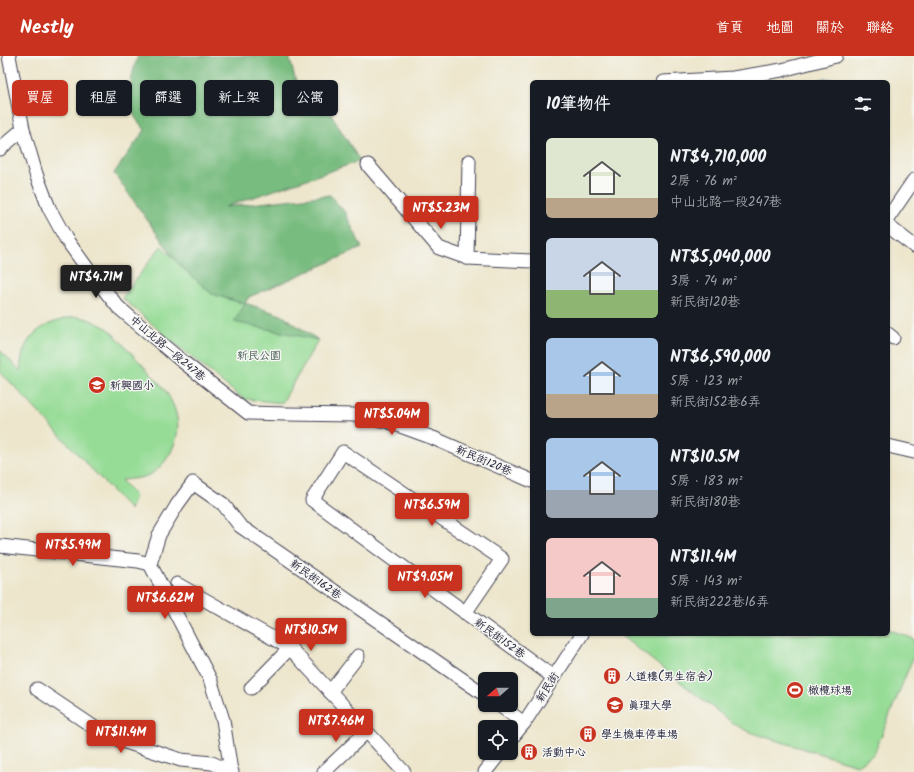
<!DOCTYPE html>
<html lang="zh-TW">
<head>
<meta charset="utf-8">
<style>
  :root { --surface:#171b24; --page:#242831; --text:#f1f3f6; --muted:#9ea1a6; --accent:#c8321e }
  body { margin:0; font-family:Kalam,"LXGW WenKai TC",sans-serif; background:var(--page); color:var(--text); height:100vh; display:flex; flex-direction:column; font-size:15px; white-space:nowrap }
  * { box-sizing:border-box; margin:0 }
  p { font-size:13px; color:var(--muted) }
  .icon { flex:none; width:22px; height:22px; fill:none; stroke:currentColor; stroke-width:2; stroke-linecap:round; stroke-linejoin:round }
  .map { position:relative; flex:1; overflow:hidden }
  .drawer { position:absolute; left:530px; top:24px; width:360px; height:556px; display:flex; flex-direction:column; background:var(--surface); border-radius:6px; box-shadow:0 1px 3px #0004 }
  .drawer>* { flex:none }
  .guide { position:absolute; left:12px; top:24px; width:380px; height:36px; display:flex; gap:8px }
  .needle { width:26px; rotate:250deg }
  .tools { position:absolute; left:478px; top:616px; display:grid; gap:8px }
  .tools a { display:grid; place-items:center; width:40px; height:40px; border-radius:6px; background:var(--surface); box-shadow:0 1px 3px #0004; font-size:20px }
  .price { position:absolute; translate:-50% -34px; padding:0 9px; border-radius:4px; background:var(--accent); color:#fff; font-size:13px; line-height:26px; filter:drop-shadow(0 1px 2px #0008) }
  .price::after { content:''; position:absolute; left:50%; top:24px; width:12px; height:9px; margin-left:-6px; background:inherit; clip-path:polygon(0 0,100% 0,50% 100%) }
  .price.on { background:#222; color:#fff }
  ul { padding:0; list-style:none }
  li { display:flex; align-items:center; gap:12px; height:100px; padding:0 16px }
  li span { display:grid; place-items:center; flex:none; width:112px; height:80px; border-radius:6px; color:#555 }
  li>.icon { margin-inline-start:auto }
  span .icon { width:48px; height:48px; fill:#fffc; stroke-width:1 }
  li b { font-size:17px }
  h2 { display:flex; justify-content:space-between; align-items:center; height:48px; padding:0 16px; font-size:17px }
  .pill { padding:0 14px; border-radius:6px; background:var(--surface); box-shadow:0 1px 3px #0004; font-size:14px; line-height:36px }
  .pill.on { background:var(--accent); color:#fff }
  header { display:flex; align-items:center; gap:24px; box-sizing:border-box; height:56px; padding:0 20px; background:var(--accent); color:#fff }
  header strong { font-size:19px }
  nav { display:flex; gap:22px; margin-inline-start:auto; font-size:14px }
  .map>svg:first-child { display:block }
  .green { fill:#96dc96; stroke:#5c7f68 }
  .forest { fill:#78bc7f; stroke:#4d6f5d }
  .water { fill:#5ab8d8; stroke:#3e6d8a }
  .lines { fill:none; stroke-linecap:round; stroke-linejoin:round }
  .street-casing { stroke:#403f51; stroke-width:15 }
  .street { stroke:#fff; stroke-width:13 }
  .labels { text-anchor:middle; stroke-width:3; stroke-linejoin:round; paint-order:stroke }
  .street-label { font-size:11px; fill:#22223b; stroke:#f6f6f2 }
  .park-label { font-size:11px; fill:#455a56; stroke:#f6f6f2 }
  .poi-label { font-size:11px; fill:#22223b; stroke:#f6f6f2; text-anchor:start }
</style>
</head>
<body>
<header>
<strong>Nestly</strong>
<nav><a>首頁</a><a>地圖</a><a>關於</a><a>聯絡</a></nav>
</header>
<div class="map">
<svg width="914" height="716" viewBox="0 0 914 716">
  <rect width="100%" height="100%" fill="#f6f6f2"/>
  <filter id="ink" filterUnits="userSpaceOnUse"><feTurbulence type="fractalNoise" baseFrequency=".025" numOctaves="2"/><feDisplacementMap in="SourceGraphic" scale="8" xChannelSelector="R" yChannelSelector="G"/><feConvolveMatrix kernelMatrix="1 2 1 2 8 2 1 2 1" color-interpolation-filters="sRGB"/></filter>
  <filter id="wash" filterUnits="userSpaceOnUse"><feTurbulence type="fractalNoise" baseFrequency=".012" numOctaves="4" result="noise"/><feDisplacementMap in="SourceGraphic" scale="16" xChannelSelector="R" yChannelSelector="G"/><feGaussianBlur stdDeviation="0.9" result="paint"/><feColorMatrix in="noise" values="0 0 0 0 0 0 0 0 0 0 0 0 0 0 0 0 0 1.4 0 .05"/><feComposite in="paint" operator="in"/></filter>
  <g filter="url(#wash)">
    <rect width="100%" height="100%" fill="#ede6cc"/>
    <g class="green">
      <polygon points="161,190 212,238 281,259 318,284 282,347 245,343 238,339 173,286 122,242"/>
      <path d="M 72,261 L 80,261 L 88,263 L 109,273 L 163,331 C 169,340 175,350 177,362 C 181,382 169,407 151,418 C 142,423 131,423 121,424 L 135,440 L 130,454 L 0,315 L 0,294 L 20,315 C 22,280 40,268 72,261 Z"/>
      <polygon points="888,573 914,583 914,599 874,698 857,709 752,677 735,669 619,578 888,578"/>
    </g>
    <path class="forest" d="M 138,0 L 289,0 L 296,26 L 314,31 L 360,105 L 225,151 L 330,139 L 345,156 L 362,192 L 249,241 L 245,247 L 281,259 L 318,284 L 234,266 L 245,248 L 212,238 L 179,209 L 114,117 L 145,74 C 142,70 136,64 134,59 C 127,40 131,18 138,0 Z"/>
    <polygon class="water" points="822,23 831,23 841,26 812,26"/>
  </g>
  <g filter="url(#ink)">
    <g class="lines">
      <g class="street-casing">
        <g id="street">
          <polyline points="9,0 23,73 36,118 49,152 66,183 87,212 118,251 177,301 248,357 286,358 357,359 389,366 433,382 532,425"/>
          <polyline points="663,26 733,22 782,14 836,0"/>
          <polyline points="0,93 23,73"/>
          <polyline points="368,109 439,192 467,202 532,205"/>
          <polyline points="888,162 914,124"/>
          <polyline points="888,170 914,190"/>
          <polyline points="467,202 469,105"/>
          <polyline points="888,278 893,282"/>
          <polyline points="888,390 914,396"/>
          <polyline points="0,490 138,505 150,508"/>
          <polyline points="177,528 290,592 404,716"/>
          <polyline points="465,557 502,503 343,396 312,444 553,621"/>
          <polyline points="251,632 290,592"/>
          <polyline points="37,633 107,680 181,704 212,707 232,716"/>
          <polyline points="330,636 358,600"/>
          <polyline points="499,649 524,667"/>
          <polyline points="511,683 524,667 582,578"/>
          <polyline points="231,715 223,664 210,623 150,508 159,479 177,449 193,427 223,448 240,470 485,639"/>
          <polyline points="324,716 366,676"/>
          <polyline points="485,716 500,697"/>
        </g>
      </g>
      <use href="#street" class="street"/>
    </g>
  </g>
  <defs>
    <g id="school-disc" transform="scale(0.9)"><circle r="9.5" fill="#c8321e" stroke="#f6f6f2"/><path d="M0-5L7-2L0 1L-7-2ZM-4 1L0 2.5L4 1V4Q0 6-4 4Z" fill="#fff"/></g>
    <g id="building-disc" transform="scale(0.9)"><circle r="9.5" fill="#c8321e" stroke="#f6f6f2"/><path d="M-4-6H4V6H1V3H-1V6H-4ZM-2.5-4.3h1.7v1.8h-1.7ZM.8-4.3h1.7v1.8H.8ZM-2.5-1h1.7V.8h-1.7ZM.8-1h1.7V.8H.8Z" fill="#fff"/></g>
    <g id="stadium-disc" transform="scale(0.9)"><circle r="9.5" fill="#c8321e" stroke="#f6f6f2"/><path d="M0-5a6.5 5 0 1 0 0 10a6.5 5 0 1 0 0-10ZM-3.5-1.8h7v3.6h-7Z" fill="#fff"/></g>
    <g id="university-disc" transform="scale(0.9)"><circle r="9.5" fill="#c8321e" stroke="#f6f6f2"/><path d="M0-5L7-2L0 1L-7-2ZM-4 1L0 2.5L4 1V4Q0 6-4 4Z" fill="#fff"/></g>
  </defs>
  <g fill-rule="evenodd">
    <use href="#school-disc" x="97" y="329"/>
    <use href="#building-disc" x="612" y="620"/>
    <use href="#stadium-disc" x="795" y="634"/>
    <use href="#university-disc" x="615" y="649"/>
    <use href="#building-disc" x="588" y="678"/>
    <use href="#building-disc" x="529" y="696"/>
  </g>
  <g class="labels">
    <g class="street-label">
      <text transform="translate(168 292) rotate(40)" y="4">中山北路一段247巷</text>
      <text transform="translate(484 404) rotate(23)" y="4">新民街120巷</text>
      <text transform="translate(316 523) rotate(35)" y="4">新民街162巷</text>
      <text transform="translate(500 582) rotate(36)" y="4">新民街152巷</text>
      <text transform="translate(547 631) rotate(-58)" y="4">新民街</text>
    </g>
    <g class="park-label">
      <text x="259" y="303">新民公園</text>
    </g>
    <g class="poi-label">
      <text x="110" y="333">新興國小</text>
      <text x="625" y="624">人道樓(男生宿舍)</text>
      <text x="808" y="638">橄欖球場</text>
      <text x="628" y="653">真理大學</text>
      <text x="601" y="682">學生機車停車場</text>
      <text x="542" y="700">活動中心</text>
    </g>
  </g>
</svg>
<div class="tools">
<a><svg class="needle" viewBox="-14 -14 28 28"><path d="M0-13l5 13h-10z" fill="#e53935"/><path d="M0 13l5-13h-10z" fill="#9ea1a6"/></svg></a>
<a><svg class="icon" aria-label="locate" viewBox="0 0 24 24"><circle cx="12" cy="12" r="6"/><path d="M12 2v4M12 18v4M2 12h4M18 12h4"/></svg></a>
</div>
<b class="price" style="left:441px;top:174px">NT$5.23M</b>
<b class="price on" style="left:96px;top:243px">NT$4.71M</b>
<b class="price" style="left:392px;top:380px">NT$5.04M</b>
<b class="price" style="left:432px;top:471px">NT$6.59M</b>
<b class="price" style="left:73px;top:511px">NT$5.99M</b>
<b class="price" style="left:425px;top:543px">NT$9.05M</b>
<b class="price" style="left:165px;top:564px">NT$6.62M</b>
<b class="price" style="left:311px;top:596px">NT$10.5M</b>
<b class="price" style="left:336px;top:687px">NT$7.46M</b>
<b class="price" style="left:121px;top:698px">NT$11.4M</b>
<div class="guide">
<a class="pill on">買屋</a>
<a class="pill">租屋</a>
<a class="pill">篩選</a>
<a class="pill">新上架</a>
<a class="pill">公寓</a>
</div>
<section class="drawer">
<h2>10筆物件<svg class="icon" aria-label="filters" viewBox="0 0 24 24"><path d="M4 7h16M4 17h16"/><circle cx="9" cy="7" r="2"/><circle cx="15" cy="17" r="2"/></svg></h2>
<ul>
<li><span style="background:linear-gradient(#dfe7d0 75%,#b9a48a 0)"><svg class="icon" aria-label="home" viewBox="0 0 24 24"><path d="M3 11l9-7 9 7M6 9v11h12V9"/></svg></span><div><b>NT$4,710,000</b><p>2房 · 76 m²</p><p>中山北路一段247巷</p></div></li>
<li><span style="background:linear-gradient(#c9d6e8 65%,#8fb573 0)"><svg class="icon" aria-label="home" viewBox="0 0 24 24"><path d="M3 11l9-7 9 7M6 9v11h12V9"/></svg></span><div><b>NT$5,040,000</b><p>3房 · 74 m²</p><p>新民街120巷</p></div></li>
<li><span style="background:linear-gradient(#a9c7e8 70%,#b9a48a 0)"><svg class="icon" aria-label="home" viewBox="0 0 24 24"><path d="M3 11l9-7 9 7M6 9v11h12V9"/></svg></span><div><b>NT$6,590,000</b><p>5房 · 123 m²</p><p>新民街152巷6弄</p></div></li>
<li><span style="background:linear-gradient(#a9c7e8 65%,#9aa5b1 0)"><svg class="icon" aria-label="home" viewBox="0 0 24 24"><path d="M3 11l9-7 9 7M6 9v11h12V9"/></svg></span><div><b>NT$10.5M</b><p>5房 · 183 m²</p><p>新民街180巷</p></div></li>
<li><span style="background:linear-gradient(#f6c9c9 75%,#7fa58c 0)"><svg class="icon" aria-label="home" viewBox="0 0 24 24"><path d="M3 11l9-7 9 7M6 9v11h12V9"/></svg></span><div><b>NT$11.4M</b><p>5房 · 143 m²</p><p>新民街222巷16弄</p></div></li>
</ul>
</section>
</div>
</body>
</html>
